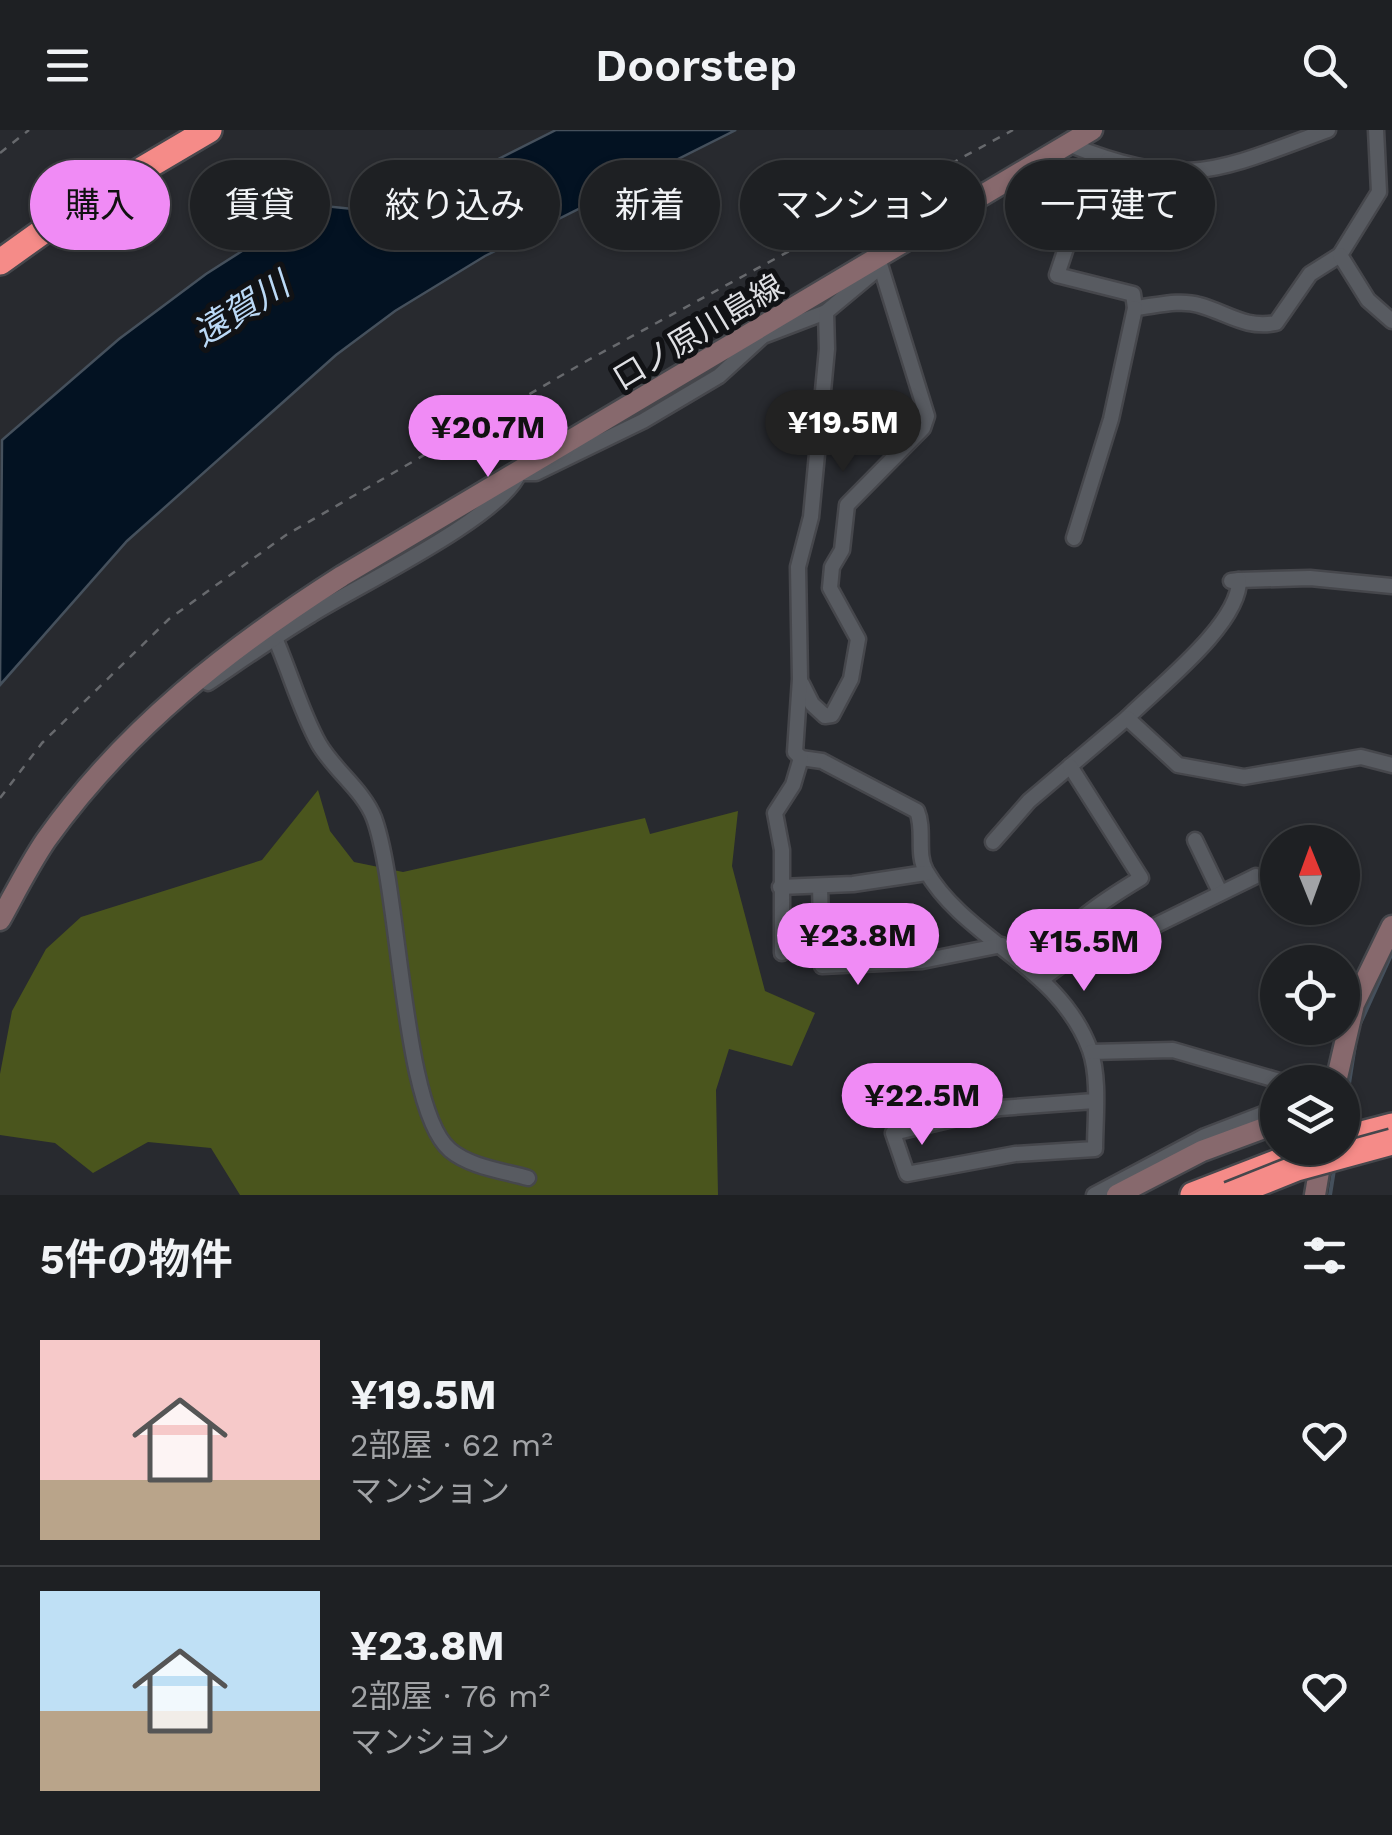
<!DOCTYPE html>
<html lang="ja">
<head>
<meta charset="utf-8">
<style>
  :root { --surface:#1e2023; --page:#2b2d30; --text:#f1f3f6; --muted:#a1a3a6; --line:#3c3e41; --accent:#f08bf5 }
  body { margin:0; font-family:"Work Sans","Noto Sans JP",sans-serif; background:var(--page); color:var(--text); height:100vh; display:flex; flex-direction:column; font-size:38px; white-space:nowrap }
  * { box-sizing:border-box; margin:0 }
  p { font-size:32px; color:var(--muted) }
  .icon { flex:none; width:55px; height:55px; fill:none; stroke:currentColor; stroke-width:2; stroke-linecap:round; stroke-linejoin:round }
  .map { position:relative; height:1065px; overflow:hidden }
  .side { display:flex; flex-direction:column; background:var(--surface); flex:1 }
  .side>* { flex:none }
  .guide { position:absolute; left:30px; top:30px; width:1332px; height:90px; display:flex; gap:20px }
  .needle { width:65px; rotate:359deg }
  .tools { position:absolute; left:1260px; top:695px; display:grid; gap:20px }
  .tools a { display:grid; place-items:center; width:100px; height:100px; border-radius:50%; background:var(--surface); box-shadow:0 2px 8px #0004,0 0 0 2px var(--line); font-size:50px }
  .price { position:absolute; translate:-50% -85px; padding:0 22px; border-radius:35px; background:var(--accent); color:#111; font-size:32px; line-height:65px; filter:drop-shadow(0 2px 5px #0008) }
  .price::after { content:''; position:absolute; left:50%; top:60px; width:30px; height:22px; margin-left:-15px; background:inherit; clip-path:polygon(0 0,100% 0,50% 100%) }
  .price.selected { background:#222; color:#fff }
  ul { padding:0; list-style:none }
  li { display:flex; align-items:center; gap:30px; height:250px; padding:0 40px }
  li+li { border-top:2px solid var(--line) }
  li span { display:grid; place-items:center; flex:none; width:280px; height:200px; border-radius:0px; color:#555 }
  li>.icon { margin-inline-start:auto }
  span .icon { width:120px; height:120px; fill:#fffc; stroke-width:1 }
  li b { font-size:42px }
  h2 { display:flex; justify-content:space-between; align-items:center; height:120px; padding:0 40px; font-size:42px }
  .tag { padding:0 35px; border-radius:45px; background:var(--surface); box-shadow:0 2px 8px #0004,0 0 0 2px var(--line); font-size:35px; line-height:90px }
  .tag.selected { background:var(--accent); color:#111 }
  header { display:flex; justify-content:space-between; align-items:center; height:130px; padding:0 40px; background:var(--surface); font-size:45px; font-weight:600 }
  .map>svg:first-child { display:block }
  .green { fill:#4a551d }
  .water { fill:#031222; stroke:#45505c; stroke-width:2.5 }
  .lines { fill:none; stroke-linecap:round; stroke-linejoin:round }
  .stream { stroke:#45505c; stroke-width:4 }
  .street-casing { stroke:#46474c; stroke-width:19 }
  .secondary-casing { stroke:#46474c; stroke-width:25 }
  .highway-casing { stroke:#46474c; stroke-width:30 }
  .path { stroke:#67696d; stroke-width:2.5; stroke-dasharray:8 8; stroke-linecap:butt }
  .street { stroke:#585b61; stroke-width:14 }
  .secondary { stroke:#87696d; stroke-width:20 }
  .highway { stroke:#f58b88; stroke-width:25 }
  .highway-bridge-casing { stroke:#46474c; stroke-width:30; stroke-linecap:butt }
  .highway-bridge { stroke:#f58b88; stroke-width:25 }
  .labels { text-anchor:middle; stroke-width:10; stroke-linejoin:round; paint-order:stroke }
  .street-label { font-size:32px; fill:#dedfe3; stroke:#111215 }
  .water-label { font-size:35px; font-style:italic; fill:#bbd9f6; stroke:#111215 }
</style>
</head>
<body>
<header><svg class="icon" aria-label="menu" viewBox="0 0 24 24"><path d="M4 6h16M4 12h16M4 18h16"/></svg>Doorstep<svg class="icon" aria-label="search" viewBox="0 0 24 24"><circle cx="10" cy="10" r="6"/><path d="M15 15l6 6"/></svg></header>
<div class="map">
<svg width="1392" height="1065" viewBox="0 0 1392 1065">
  <rect width="100%" height="100%" fill="#282a2f"/>
  <polygon class="green" points="318,660 330,701 354,732 403,742 645,688 650,704 738,681 732,736 765,861 815,883 792,936 729,919 716,960 718,1065 240,1065 211,1018 148,1012 93,1043 55,1013 0,1005 0,944 12,881 46,819 81,787 262,730"/>
  <polygon class="water" points="556,0 736,0 485,126 395,181 336,225 127,411 0,555 2,310 119,209 206,144 275,100 324,76 353,79 437,60"/>
  <g class="lines">
    <g class="stream">
      <polyline points="1359,896 1392,823"/>
      <polyline points="1342,999 1355,915"/>
      <polyline points="1330,1065 1334,1040"/>
    </g>
    <g class="street-casing">
      <g id="street">
        <path d="M 1068,14 C 1185,61 1217,41 1328,0"/>
        <path d="M 1108,30 L 1072,100 L 1057,145 L 1133,164 L 1135,178 C 1155,176 1180,169 1199,175 C 1228,183 1245,199 1276,193 L 1310,144 L 1340,125 L 1379,62 L 1376,0"/>
        <polyline points="1340,125 1368,170 1392,191"/>
        <polyline points="1074,408 1111,289 1135,178"/>
        <polyline points="1239,450 1310,448 1392,456"/>
        <path d="M 275,508 C 290,542 301,582 319,614 C 334,640 363,660 374,688 C 400,758 402,980 450,1020 C 470,1037 504,1041 528,1048"/>
        <path d="M 208,553 C 242,530 276,506 311,485 C 355,457 503,386 519,343 L 536,343 L 643,291 L 719,246 L 763,206 L 826,182"/>
        <polyline points="802,554 812,574 825,586 832,585 851,549 858,509 830,458 832,437 842,420 847,375 923,298 927,286 879,131"/>
        <path d="M 1127,588 C 1158,557 1240,494 1239,450 L 1231,451"/>
        <path d="M 801,628 L 822,631 L 917,681 C 925,700 916,724 926,741 C 966,810 1060,837 1090,920 C 1100,948 1095,990 1095,1019 L 1015,1024 L 907,1044 L 893,1003 L 1000,978 L 1094,971"/>
        <polyline points="1195,710 1220,762"/>
        <polyline points="993,712 1029,671 1127,588 1178,635 1244,647 1361,627 1392,635"/>
        <polyline points="820,756 822,836 922,831 1002,815"/>
        <polyline points="780,757 853,754 926,743"/>
        <polyline points="782,823 782,720 775,683 793,655 801,628 795,622 800,549 798,437 811,387 827,219 826,182 880,137"/>
        <path d="M 1033,841 C 1063,798 1096,775 1141,748 L 1070,636"/>
        <polyline points="1042,849 1096,810 1144,801 1256,746"/>
        <polyline points="1091,922 1173,920 1283,952"/>
        <polyline points="1094,1065 1205,1006 1278,978"/>
      </g>
    </g>
    <g class="secondary-casing">
      <g id="secondary">
        <path d="M 0,790 C 15,763 29,735 46,710 C 125,599 229,518 342,446 L 1092,0"/>
        <polyline points="1336,952 1354,874 1392,796"/>
        <polyline points="1117,1065 1202,1021 1278,993"/>
        <polyline points="1315,1065 1323,1018"/>
      </g>
    </g>
    <g class="highway-casing">
      <g id="highway">
        <polyline points="0,132 70,82 209,0"/>
        <polyline points="1342,1009 1392,996"/>
        <polyline points="1193,1065 1314,1018"/>
      </g>
    </g>
    <g class="path">
      <polyline points="0,23 29,0"/>
      <polyline points="0,668 42,613 169,489 286,405 590,229 1013,0"/>
    </g>
    <use href="#street" class="street"/>
    <use href="#secondary" class="secondary"/>
    <use href="#highway" class="highway"/>
    <g class="highway-bridge-casing">
      <polyline id="highway-bridge" points="1229,1065 1297,1038 1392,1012"/>
    </g>
    <use href="#highway-bridge" class="highway-bridge"/>
  </g>
  <g class="labels">
    <g class="street-label">
      <text transform="translate(698 202) rotate(-31)" y="11">口ノ原川島線</text>
    </g>
    <g class="water-label">
      <text transform="translate(241 179) rotate(-32)" y="12">遠賀川</text>
    </g>
  </g>
</svg>
<div class="tools">
<a><svg class="needle" viewBox="-14 -14 28 28"><path d="M0-13l5 13h-10z" fill="#e53935"/><path d="M0 13l5-13h-10z" fill="#a1a3a6"/></svg></a>
<a><svg class="icon" aria-label="locate" viewBox="0 0 24 24"><circle cx="12" cy="12" r="6"/><path d="M12 2v4M12 18v4M2 12h4M18 12h4"/></svg></a>
<a><svg class="icon" aria-label="layers" viewBox="0 0 24 24"><path d="M12 4l9 5-9 5-9-5zM3 14l9 5 9-5"/></svg></a>
</div>
<b class="price selected" style="left:843px;top:345px">¥19.5M</b>
<b class="price" style="left:488px;top:350px">¥20.7M</b>
<b class="price" style="left:858px;top:858px">¥23.8M</b>
<b class="price" style="left:1084px;top:864px">¥15.5M</b>
<b class="price" style="left:922px;top:1018px">¥22.5M</b>
<div class="guide">
<a class="tag selected">購入</a>
<a class="tag">賃貸</a>
<a class="tag">絞り込み</a>
<a class="tag">新着</a>
<a class="tag">マンション</a>
<a class="tag">一戸建て</a>
</div>
</div>
<section class="side">
<h2>5件の物件<svg class="icon" aria-label="filters" viewBox="0 0 24 24"><path d="M4 7h16M4 17h16"/><circle cx="9" cy="7" r="2"/><circle cx="15" cy="17" r="2"/></svg></h2>
<ul>
<li><span style="background:linear-gradient(#f6c9c9 70%,#b9a48a 0)"><svg class="icon" aria-label="home" viewBox="0 0 24 24"><path d="M3 11l9-7 9 7M6 9v11h12V9"/></svg></span><div><b>¥19.5M</b><p>2部屋 · 62 m²</p><p>マンション</p></div><svg class="icon" aria-label="heart" viewBox="0 0 24 24"><path d="M12 20l-8-8c-3-5 5-10 8-4 3-6 11-1 8 4z"/></svg></li>
<li><span style="background:linear-gradient(#bfe0f5 60%,#b9a48a 0)"><svg class="icon" aria-label="home" viewBox="0 0 24 24"><path d="M3 11l9-7 9 7M6 9v11h12V9"/></svg></span><div><b>¥23.8M</b><p>2部屋 · 76 m²</p><p>マンション</p></div><svg class="icon" aria-label="heart" viewBox="0 0 24 24"><path d="M12 20l-8-8c-3-5 5-10 8-4 3-6 11-1 8 4z"/></svg></li>
</ul>
</section>
</body>
</html>
